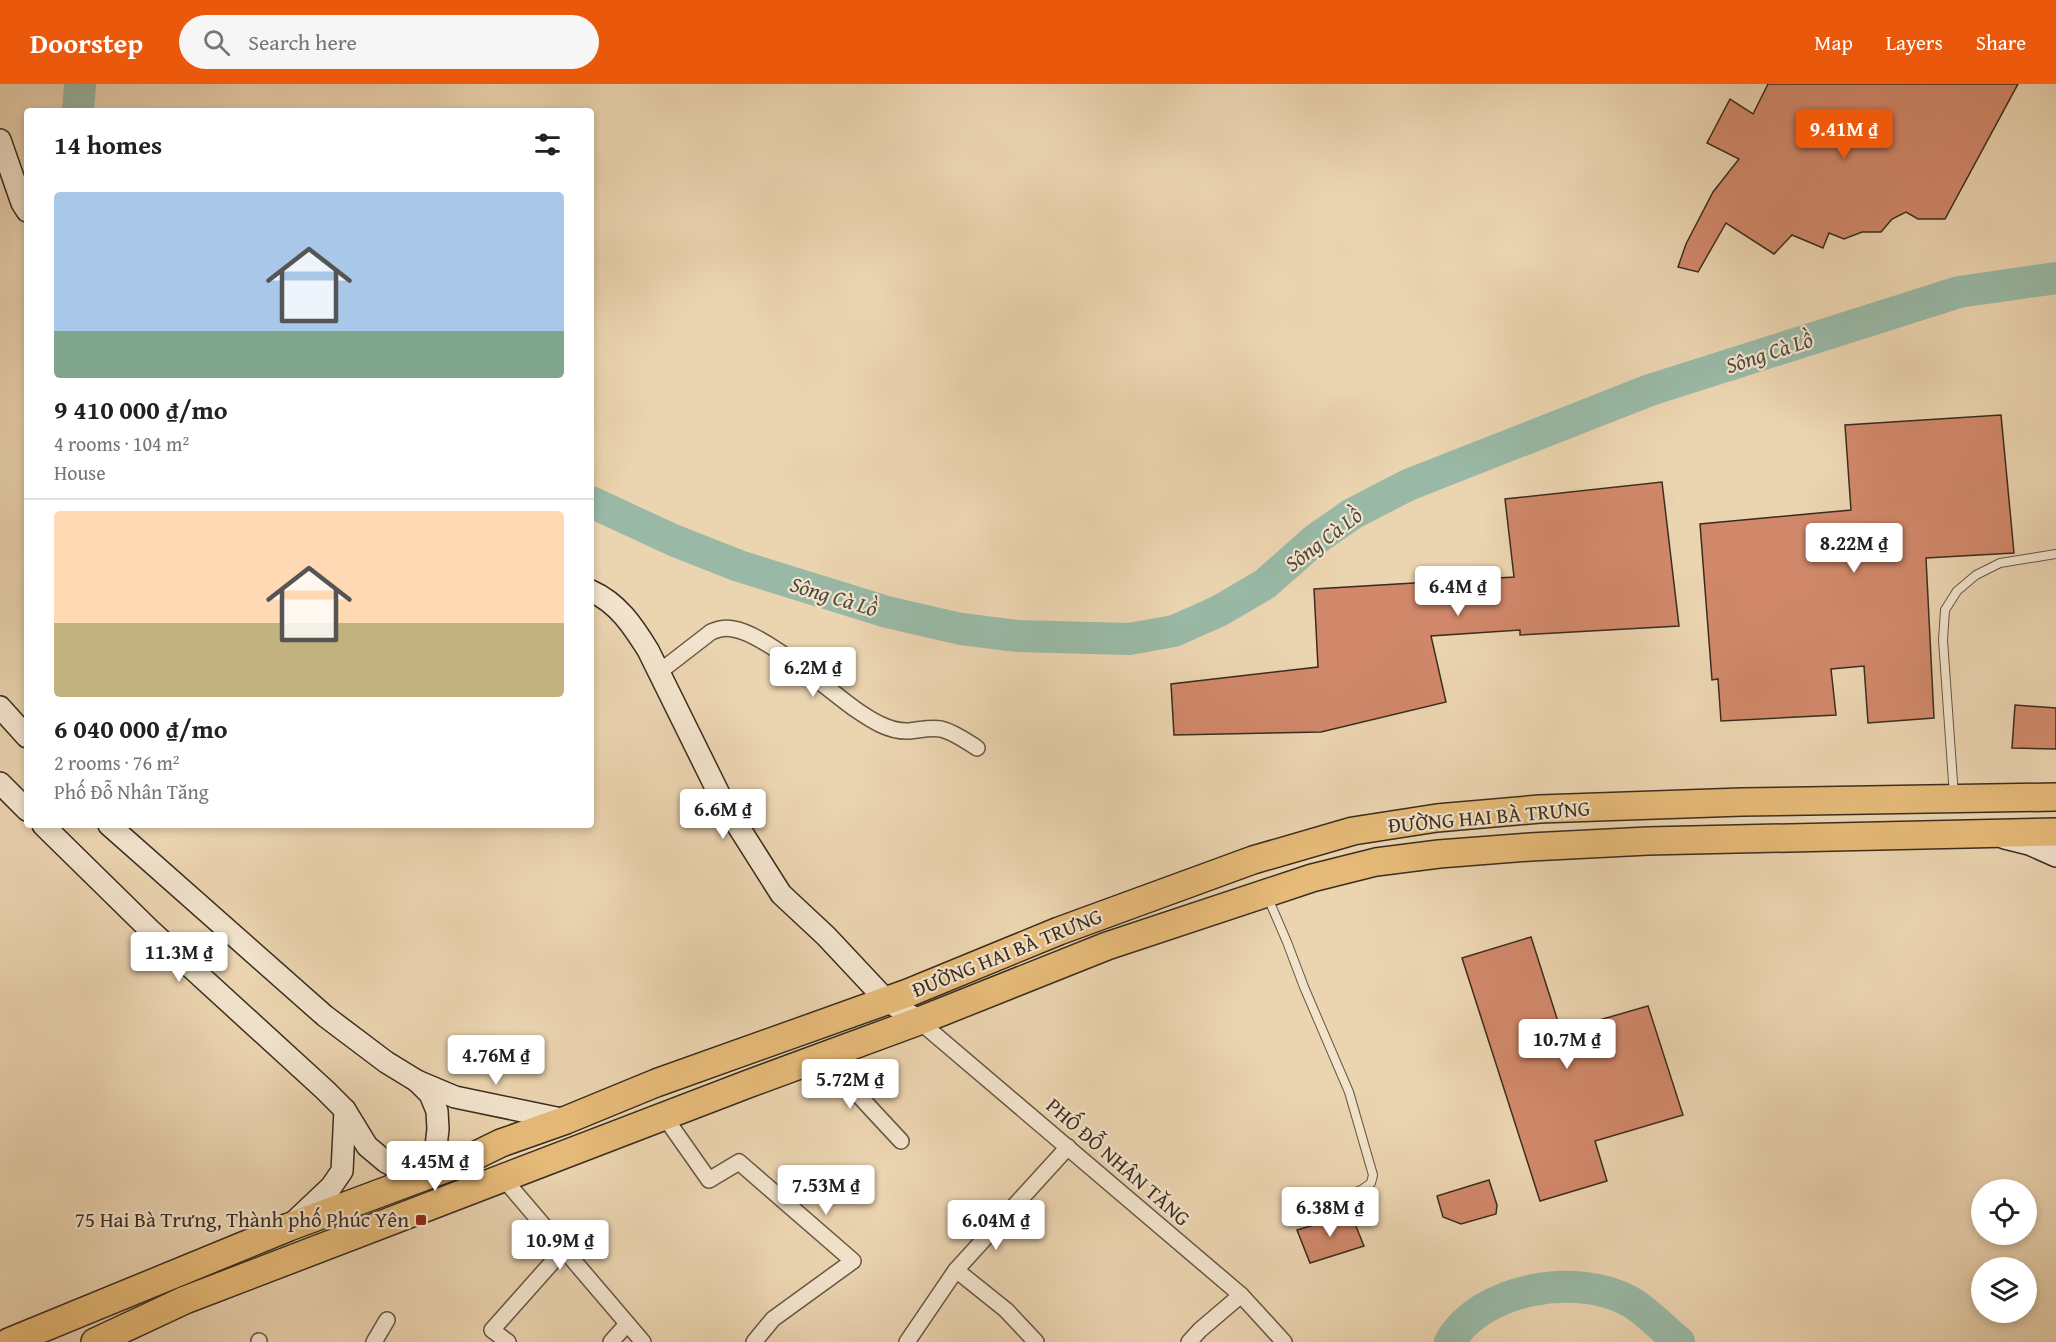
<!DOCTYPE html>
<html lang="en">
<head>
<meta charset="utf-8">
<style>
  :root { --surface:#fff; --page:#f6f6f6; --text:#202124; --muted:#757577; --line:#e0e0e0; --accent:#ea580c }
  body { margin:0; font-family:"Gentium Book Plus",serif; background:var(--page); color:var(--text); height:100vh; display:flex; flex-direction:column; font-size:22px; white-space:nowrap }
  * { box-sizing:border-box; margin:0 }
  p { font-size:20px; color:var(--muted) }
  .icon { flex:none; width:33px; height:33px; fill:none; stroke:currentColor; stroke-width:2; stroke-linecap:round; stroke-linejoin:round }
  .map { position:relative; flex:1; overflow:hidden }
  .drawer { position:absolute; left:24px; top:24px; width:570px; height:720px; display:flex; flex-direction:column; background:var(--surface); border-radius:6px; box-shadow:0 3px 9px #0003 }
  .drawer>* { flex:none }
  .tools { position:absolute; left:1971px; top:1095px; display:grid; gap:12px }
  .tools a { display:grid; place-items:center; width:66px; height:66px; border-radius:50%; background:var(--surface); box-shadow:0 3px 9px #0003; font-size:30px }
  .price { position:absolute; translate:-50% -51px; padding:0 14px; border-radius:6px; background:#fff; color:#222; font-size:20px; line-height:39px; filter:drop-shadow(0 2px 3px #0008) }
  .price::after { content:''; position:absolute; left:50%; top:36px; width:18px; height:14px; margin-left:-9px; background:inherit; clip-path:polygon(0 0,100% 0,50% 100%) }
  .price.on { background:var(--accent); color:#fff }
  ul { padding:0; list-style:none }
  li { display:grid; align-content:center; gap:12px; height:318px; padding:0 30px }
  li+li { border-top:2px solid var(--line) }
  li span { display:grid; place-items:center; height:186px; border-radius:6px; color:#555 }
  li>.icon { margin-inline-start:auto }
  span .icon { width:108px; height:108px; fill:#fffc; stroke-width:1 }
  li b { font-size:26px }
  h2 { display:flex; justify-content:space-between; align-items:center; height:72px; padding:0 30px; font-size:26px }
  header { display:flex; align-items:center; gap:36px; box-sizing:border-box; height:84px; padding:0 30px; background:var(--accent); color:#fff }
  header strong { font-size:28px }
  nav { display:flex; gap:33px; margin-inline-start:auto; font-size:21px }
  .search { width:420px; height:54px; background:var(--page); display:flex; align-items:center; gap:15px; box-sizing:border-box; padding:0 21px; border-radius:33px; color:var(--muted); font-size:22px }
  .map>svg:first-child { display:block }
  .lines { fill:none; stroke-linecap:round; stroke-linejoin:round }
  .river { stroke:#99b9a6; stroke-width:32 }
  .building { fill:#d1886a; stroke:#3a2d1f; stroke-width:1.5 }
  .lane-casing { stroke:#665743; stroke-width:10 }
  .street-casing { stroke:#665743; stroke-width:18 }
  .secondary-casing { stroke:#3a2d1f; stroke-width:24 }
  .highway-casing { stroke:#3a2d1f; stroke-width:30 }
  .lane { stroke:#f2e3cc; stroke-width:8 }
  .street { stroke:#f2e3cc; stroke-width:15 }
  .secondary { stroke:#f2e3cc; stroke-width:21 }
  .highway { stroke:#e6ba78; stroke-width:27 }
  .poi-dot { fill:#8f2418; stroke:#f2e3cc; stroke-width:2 }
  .labels { text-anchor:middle; stroke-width:4.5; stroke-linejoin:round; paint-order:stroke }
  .street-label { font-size:21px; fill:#3a2d1f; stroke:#f2e3cc }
  .poi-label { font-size:21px; fill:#3a2d1f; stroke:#f2e3cc; text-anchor:end }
  .water-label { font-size:22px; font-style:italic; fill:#4d493a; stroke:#f2e3cc }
</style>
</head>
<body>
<header>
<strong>Doorstep</strong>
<div class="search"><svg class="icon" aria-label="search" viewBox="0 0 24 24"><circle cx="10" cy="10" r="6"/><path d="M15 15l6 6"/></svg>Search here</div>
<nav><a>Map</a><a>Layers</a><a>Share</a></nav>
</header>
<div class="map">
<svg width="2056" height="1258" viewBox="0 0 2056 1258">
  <rect width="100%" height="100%" fill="#ebd4b0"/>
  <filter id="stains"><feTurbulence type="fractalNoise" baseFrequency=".00333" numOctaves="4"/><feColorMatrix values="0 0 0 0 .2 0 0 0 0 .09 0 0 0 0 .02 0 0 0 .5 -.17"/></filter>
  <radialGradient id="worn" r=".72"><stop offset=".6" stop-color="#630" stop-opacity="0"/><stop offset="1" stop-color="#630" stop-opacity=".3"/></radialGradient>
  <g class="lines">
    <g class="river">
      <polyline points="78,27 80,0"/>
      <polyline points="591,418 673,456 739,482 887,528 961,545 1018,552 1129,555 1174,547 1219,527 1265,500 1316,455 1352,430 1408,401 1650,306 1959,208 2056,194"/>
      <path d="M 1450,1258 C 1481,1204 1576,1188 1629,1217 C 1647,1227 1663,1245 1679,1258"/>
    </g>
  </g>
  <g class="building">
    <polygon points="1768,0 2018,0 1945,135 1918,135 1906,128 1892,135 1881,148 1862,148 1844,155 1829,149 1823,164 1792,151 1774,170 1726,139 1698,188 1678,183 1686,160 1713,108 1739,75 1707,59 1730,15 1753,30"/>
    <polygon points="2001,331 2014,469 1926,474 1934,634 1868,639 1864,582 1831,585 1836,631 1721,637 1718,595 1712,596 1700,440 1851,426 1845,341"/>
    <polygon points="1662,398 1679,542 1520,551 1520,546 1431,552 1446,618 1321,648 1174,651 1171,600 1318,583 1314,505 1514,493 1505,415"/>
    <polygon points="2015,621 2056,624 2056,665 2012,664"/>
    <polygon points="1531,853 1561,947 1648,922 1683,1031 1595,1057 1607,1097 1540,1117 1462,874"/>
    <polygon points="1489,1096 1497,1121 1496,1130 1461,1140 1443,1133 1437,1112"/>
    <polygon points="1351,1130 1364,1162 1310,1179 1297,1146"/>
  </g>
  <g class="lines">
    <g class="lane-casing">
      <g id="lane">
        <polyline points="1954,712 1943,556 1945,526 1957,507 1976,491 2000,479 2056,470"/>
        <polyline points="1268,814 1287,858 1304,903 1349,1008 1373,1091 1371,1099 1361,1106 1289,1133"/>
      </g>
    </g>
    <g class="street-casing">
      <g id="street">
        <path d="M 658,589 L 711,548 C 718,545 725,543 733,545 C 764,549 827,605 855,625 C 871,636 889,648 909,647 C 920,646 930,643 941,645 C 954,648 966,657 977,664"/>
        <polyline points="919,937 1241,1211 1284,1258"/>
        <polyline points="822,972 901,1057"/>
        <polyline points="664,1032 709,1096 739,1078 853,1177 773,1235 754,1258"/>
        <polyline points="503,1094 643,1258"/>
        <polyline points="956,1186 1006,1226 1036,1258"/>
        <polyline points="259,1258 259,1257"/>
        <polyline points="374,1258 387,1236"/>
        <polyline points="508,1258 492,1246 564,1165"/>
        <polyline points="611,1258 627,1240"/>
        <polyline points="907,1258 956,1186 1068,1063"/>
        <polyline points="1189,1258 1200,1246 1241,1211"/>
      </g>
    </g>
    <g class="secondary-casing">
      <g id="secondary">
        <polyline points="0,56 22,119 27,127"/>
        <path d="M 591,507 C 618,519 633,542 648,566 L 724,720 L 781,810 L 826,852 L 886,916 L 919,937"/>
        <polyline points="0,623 27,653"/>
        <polyline points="0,699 27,726"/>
        <polyline points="43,741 150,846 325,1006 345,1026 367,1062 386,1078 404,1087 425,1092 435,1071 438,1045 437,1027 430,1010 417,997"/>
        <polyline points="109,741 325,932 386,978 417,997 455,1013 566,1036"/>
        <polyline points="2005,754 2029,760 2056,772"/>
        <polyline points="294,1138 331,1103 342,1087 345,1026"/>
      </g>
    </g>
    <g class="highway-casing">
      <g id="highway">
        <polyline points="9,1258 289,1143 458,1080 501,1059 566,1036 656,999 908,909 1059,847 1253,776 1353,747 1437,734 1540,725 1742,718 2056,713"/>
        <polyline points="95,1258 185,1216 748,1000 919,937 1107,862 1312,794 1376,778 1439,770 1530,763 1648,757 2056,748"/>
      </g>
    </g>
    <use href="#lane" class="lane"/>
    <use href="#street" class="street"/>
    <use href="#secondary" class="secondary"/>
    <use href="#highway" class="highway"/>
  </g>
  <rect class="poi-dot" x="415" y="1130" width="12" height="12" rx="3"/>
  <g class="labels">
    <g class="street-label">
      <text transform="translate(1489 733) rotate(-5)" y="7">ĐƯỜNG HAI BÀ TRƯNG</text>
      <text transform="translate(1007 869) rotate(-22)" y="7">ĐƯỜNG HAI BÀ TRƯNG</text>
      <text transform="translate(1118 1078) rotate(41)" y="7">PHỐ ĐỖ NHÂN TĂNG</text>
    </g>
    <g class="poi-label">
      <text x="409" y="1143">75 Hai Bà Trưng, Thành phố Phúc Yên</text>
    </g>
    <g class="water-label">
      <text transform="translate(1769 268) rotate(-18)" y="8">Sông Cà Lồ</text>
      <text transform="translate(1323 455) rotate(-37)" y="8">Sông Cà Lồ</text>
      <text transform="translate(834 512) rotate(17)" y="8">Sông Cà Lồ</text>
    </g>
  </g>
  <rect width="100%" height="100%" filter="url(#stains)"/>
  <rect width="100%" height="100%" fill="url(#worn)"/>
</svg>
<div class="tools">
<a><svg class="icon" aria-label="locate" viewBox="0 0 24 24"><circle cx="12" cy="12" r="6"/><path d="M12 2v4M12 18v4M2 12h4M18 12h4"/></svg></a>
<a><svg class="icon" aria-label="layers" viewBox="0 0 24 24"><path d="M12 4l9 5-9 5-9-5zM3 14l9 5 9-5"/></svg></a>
</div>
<b class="price on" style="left:1844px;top:76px">9.41M ₫</b>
<b class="price" style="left:1854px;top:490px">8.22M ₫</b>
<b class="price" style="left:1458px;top:533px">6.4M ₫</b>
<b class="price" style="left:813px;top:614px">6.2M ₫</b>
<b class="price" style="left:723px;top:756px">6.6M ₫</b>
<b class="price" style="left:179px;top:899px">11.3M ₫</b>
<b class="price" style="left:1567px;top:986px">10.7M ₫</b>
<b class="price" style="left:496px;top:1002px">4.76M ₫</b>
<b class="price" style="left:850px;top:1026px">5.72M ₫</b>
<b class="price" style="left:435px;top:1108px">4.45M ₫</b>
<b class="price" style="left:826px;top:1132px">7.53M ₫</b>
<b class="price" style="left:1330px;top:1154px">6.38M ₫</b>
<b class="price" style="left:996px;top:1167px">6.04M ₫</b>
<b class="price" style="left:560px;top:1187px">10.9M ₫</b>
<section class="drawer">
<h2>14 homes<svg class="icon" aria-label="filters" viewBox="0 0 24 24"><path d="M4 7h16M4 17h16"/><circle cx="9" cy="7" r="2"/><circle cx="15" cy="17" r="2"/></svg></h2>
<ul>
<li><span style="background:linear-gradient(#a9c7e8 75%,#7fa58c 0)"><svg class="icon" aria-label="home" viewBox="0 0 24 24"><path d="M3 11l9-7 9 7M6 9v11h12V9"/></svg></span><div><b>9 410 000 ₫/mo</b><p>4 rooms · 104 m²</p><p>House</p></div></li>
<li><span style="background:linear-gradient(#ffd9b3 60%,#c2b280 0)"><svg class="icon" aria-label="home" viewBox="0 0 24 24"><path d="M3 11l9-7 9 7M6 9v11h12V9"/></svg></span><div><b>6 040 000 ₫/mo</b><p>2 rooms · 76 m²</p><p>Phố Đỗ Nhân Tăng</p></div></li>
</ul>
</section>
</div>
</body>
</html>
